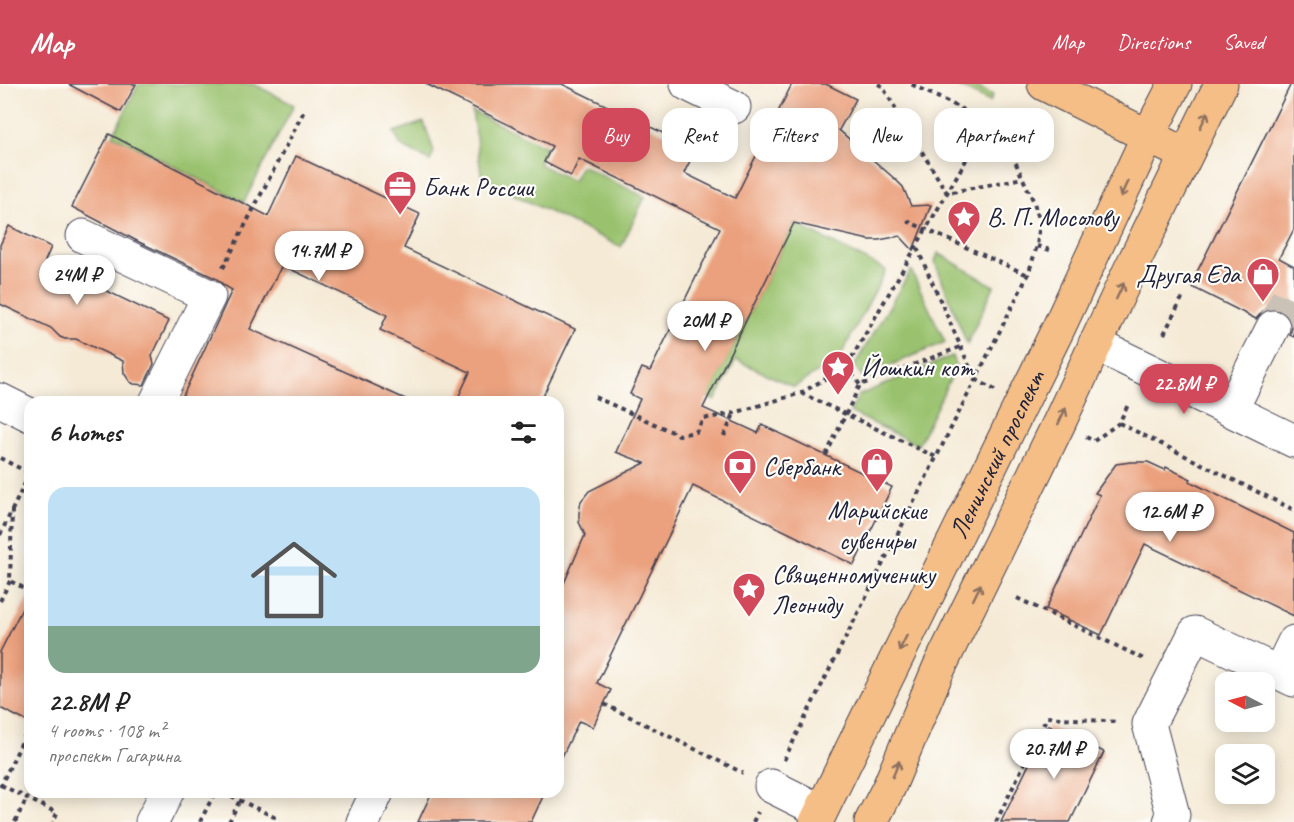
<!DOCTYPE html>
<html lang="en">
<head>
<meta charset="utf-8">
<style>
  :root { --surface:#fff; --page:#f2f2f2; --text:#222; --muted:#767676; --line:#e0e0e0; --accent:#d1495b }
  body { margin:0; font-family:Caveat,sans-serif; background:var(--page); color:var(--text); height:100vh; display:flex; flex-direction:column; font-size:22px; white-space:nowrap }
  * { box-sizing:border-box; margin:0 }
  p { font-size:20px; color:var(--muted) }
  .icon { flex:none; width:33px; height:33px; fill:none; stroke:currentColor; stroke-width:2; stroke-linecap:round; stroke-linejoin:round }
  .map { position:relative; flex:1; overflow:hidden }
  .panel { position:absolute; left:24px; top:312px; width:540px; height:402px; display:flex; flex-direction:column; background:var(--surface); border-radius:18px; box-shadow:0 3px 15px #0003 }
  .panel>* { flex:none }
  .top-card { position:absolute; left:582px; top:24px; width:570px; height:54px; display:flex; gap:12px }
  .needle { width:39px; rotate:276deg }
  .tools { position:absolute; left:1215px; top:588px; display:grid; gap:12px }
  .tools a { display:grid; place-items:center; width:60px; height:60px; border-radius:12px; background:var(--surface); box-shadow:0 3px 15px #0003; font-size:30px }
  .price { position:absolute; translate:-50% -51px; padding:0 14px; border-radius:21px; background:#fff; color:#222; font-size:20px; line-height:39px; filter:drop-shadow(0 2px 3px #0008) }
  .price::after { content:''; position:absolute; left:50%; top:36px; width:18px; height:14px; margin-left:-9px; background:inherit; clip-path:polygon(0 0,100% 0,50% 100%) }
  .price.on { background:var(--accent); color:#fff }
  ul { padding:0; list-style:none }
  li { display:grid; align-content:center; gap:12px; height:318px; padding:0 24px }
  li+li { border-top:2px solid var(--line) }
  li span { display:grid; place-items:center; height:186px; border-radius:18px; color:#555 }
  li>.icon { margin-inline-start:auto }
  span .icon { width:108px; height:108px; fill:#fffc; stroke-width:1 }
  li b { font-size:26px }
  h2 { display:flex; justify-content:space-between; align-items:center; height:72px; padding:0 24px; font-size:26px }
  .tag { padding:0 21px; border-radius:18px; background:var(--surface); box-shadow:0 3px 15px #0003; font-size:21px; line-height:54px }
  .tag.on { background:var(--accent); color:#fff }
  header { display:flex; align-items:center; gap:36px; box-sizing:border-box; height:84px; padding:0 30px; background:var(--accent); color:#fff }
  header strong { font-size:28px }
  nav { display:flex; gap:33px; margin-inline-start:auto; font-size:21px }
  .map>svg:first-child { display:block }
  .green { fill:#9ac26e; stroke:#5e7254; stroke-width:1.5 }
  .building { fill:#eba17e }
  .lines { fill:none; stroke-linecap:round; stroke-linejoin:round }
  .minor-tunnel { stroke:#cbc2b7; stroke-width:33; stroke-dasharray:33 16; stroke-linecap:butt }
  .minor-casing { stroke:#424052; stroke-width:35 }
  .major-casing { stroke:#424052; stroke-width:35 }
  .path { stroke:#424052; stroke-width:4; stroke-dasharray:4.5 4.5; stroke-linecap:butt }
  .minor { stroke:#fff; stroke-width:33 }
  .major { stroke:#f5be86; stroke-width:33 }
  .oneway { stroke:#8c7060 }
  .labels { text-anchor:middle; stroke-width:4.5; stroke-linejoin:round; paint-order:stroke }
  .poi-label { font-size:26px; fill:#22223b; stroke:#fdfcf7; text-anchor:start }
  .street-label { font-size:26px; fill:#22223b; stroke:#fdfcf7 }
</style>
</head>
<body>
<header>
<strong>Map</strong>
<nav><a>Map</a><a>Directions</a><a>Saved</a></nav>
</header>
<div class="map">
<svg width="1294" height="738" viewBox="0 0 1294 738">
  <rect width="100%" height="100%" fill="#fdfcf7"/>
  <filter id="ink" filterUnits="userSpaceOnUse"><feTurbulence type="fractalNoise" baseFrequency=".0167" numOctaves="2"/><feDisplacementMap in="SourceGraphic" scale="12" xChannelSelector="R" yChannelSelector="G"/><feConvolveMatrix kernelMatrix="1 2 1 2 8 2 1 2 1" color-interpolation-filters="sRGB"/></filter>
  <filter id="wash" filterUnits="userSpaceOnUse"><feTurbulence type="fractalNoise" baseFrequency=".008" numOctaves="4" result="noise"/><feDisplacementMap in="SourceGraphic" scale="24" xChannelSelector="R" yChannelSelector="G"/><feGaussianBlur stdDeviation="1.35" result="paint"/><feColorMatrix in="noise" values="0 0 0 0 0 0 0 0 0 0 0 0 0 0 0 0 0 1.4 0 .05"/><feComposite in="paint" operator="in"/></filter>
  <g filter="url(#wash)">
    <rect width="100%" height="100%" fill="#f5ead6"/>
    <g class="green">
      <polygon points="139,0 254,0 294,21 244,118 113,51"/>
      <polygon points="953,0 970,0 993,11 990,18"/>
      <polygon points="472,27 546,63 539,80 573,97 581,81 645,113 621,163 482,95"/>
      <polygon points="424,38 434,68 430,77 401,62 394,48"/>
      <polygon points="794,139 886,186 839,275 794,303 736,276 715,317 708,313"/>
      <polygon points="938,169 994,202 967,260 935,178"/>
      <polygon points="911,186 945,258 863,293 854,282"/>
      <polygon points="952,272 956,283 918,361 850,328 859,311"/>
    </g>
    <g id="blocks">
      <g class="building">
        <polygon points="68,0 136,0 121,28"/>
        <polygon points="426,0 562,0 696,65 684,89 735,114 792,0 826,0 856,15 839,46 896,96 903,103 911,122 931,121 913,166 900,152 879,156 869,156 794,139 703,324 758,349 762,341 892,403 854,481 693,402 597,599 611,606 602,624 593,643 579,637 558,681 558,513 585,451 579,438 579,429 581,417 589,407 645,379 616,368 640,315 630,310 642,284 650,287 720,144 579,75 571,92 544,78 552,62"/>
        <polygon points="1291,0 1294,0 1294,145 1279,174 1294,182 1294,253 1290,251 1292,243 1289,233 1281,226 1271,224 1263,227 1256,235 1190,202"/>
        <polygon points="109,50 268,132 296,72 420,130 404,164 575,245 540,318 456,318 470,288 380,246 387,231 282,181 250,245 412,318 180,318 232,206 225,202 217,195 139,158 72,123"/>
        <polygon points="9,142 51,163 45,177 169,237 152,272 154,280 144,301 134,300 130,298 124,289 123,277 76,255 65,255 60,253 51,244 0,220 0,161"/>
        <polygon points="1131,378 1148,378 1165,386 1166,383 1191,395 1189,397 1294,449 1294,532 1145,460 1101,551 1046,525 1100,411 1095,409 1116,380"/>
        <polygon points="30,509 30,639 0,624 0,568"/>
        <polygon points="1048,641 1104,668 1070,738 1001,738"/>
        <polygon points="432,708 545,708 531,738 418,738"/>
      </g>
    </g>
  </g>
  <g filter="url(#ink)">
    <use href="#blocks" fill-opacity="0" stroke="#424052" stroke-width="1.5"/>
    <g class="lines">
      <polyline class="minor-tunnel" points="1273,243 1294,201"/>
      <g class="minor-casing">
        <g id="minor">
          <polyline points="687,0 734,23"/>
          <polyline points="83,152 209,212 156,318"/>
          <polyline points="1095,260 1294,357"/>
          <polyline points="0,316 30,331"/>
          <polyline points="1231,326 1273,243"/>
          <polyline points="1279,589 1294,558"/>
          <polyline points="771,702 821,727"/>
          <polyline points="152,738 167,708"/>
          <polyline points="363,738 377,708"/>
          <polyline points="1170,738 1173,731 1149,640 1195,549 1294,596"/>
        </g>
      </g>
      <g class="major-casing">
        <g id="major">
          <polyline points="1044,0 1168,62"/>
          <path id="s1" d="M 816,738 L 1059,243 L 1148,52 L 1175,0"/>
          <polyline points="871,738 889,703 938,586 1059,339 1129,188 1221,0"/>
        </g>
      </g>
      <g class="path">
        <polyline points="878,0 882,2 947,109 1023,94"/>
        <polyline points="907,137 1028,191"/>
        <polyline points="1037,162 1053,167"/>
        <polyline points="917,164 975,295 995,306"/>
        <polyline points="223,184 305,25"/>
        <polyline points="1159,197 1177,202"/>
        <polyline points="1164,250 1182,214"/>
        <polyline points="847,282 988,38"/>
        <polyline points="801,309 936,373"/>
        <polyline points="595,313 679,351 696,348 703,335 734,329 801,309 847,282 860,301"/>
        <polyline points="1119,339 1294,426"/>
        <polyline points="724,352 734,330"/>
        <polyline points="1086,353 1094,357 1119,339 1129,319"/>
        <polyline points="826,371 860,301 960,263"/>
        <polyline points="0,374 29,389"/>
        <polyline points="12,426 10,497 30,507"/>
        <polyline points="0,451 30,389"/>
        <polyline points="1017,514 1146,576"/>
        <polyline points="0,517 10,497"/>
        <polyline points="604,620 743,689"/>
        <polyline points="784,676 1028,191 1037,162 1040,138 1033,116 1005,56 988,38 911,0"/>
        <polyline points="1,701 57,729 53,738"/>
        <polyline points="0,703 30,641"/>
        <polyline points="223,708 274,733 272,738"/>
        <polyline points="15,738 27,714"/>
        <polyline points="200,738 215,708"/>
        <polyline points="229,738 240,716"/>
        <polyline points="753,738 758,728"/>
        <polyline points="996,738 1047,633 1118,638"/>
      </g>
      <use href="#minor" class="minor"/>
      <use href="#major" class="major"/>
    </g>
    <defs><path id="oneway-shaft" d="M-6 0H5M1.5-3L5.5 0L1.5 3" fill="none" stroke-width="1.6" stroke-linecap="round" stroke-linejoin="round" transform="scale(1.5)"/></defs>
    <g class="oneway">
      <use href="#oneway-shaft" transform="translate(1204 36) rotate(-64)"/>
      <use href="#oneway-shaft" transform="translate(1124 105) rotate(115)"/>
      <use href="#oneway-shaft" transform="translate(1120 207) rotate(-65)"/>
      <use href="#oneway-shaft" transform="translate(1062 332) rotate(-65)"/>
      <use href="#oneway-shaft" transform="translate(977 508) rotate(-64)"/>
      <use href="#oneway-shaft" transform="translate(903 559) rotate(116)"/>
      <use href="#oneway-shaft" transform="translate(896 685) rotate(-67)"/>
    </g>
  </g>
  <defs>
    <g id="office-pin" transform="scale(1.725)"><path d="M0 17L-7.5 6A9.5 9.5 0 1 1 7.5 6Z" fill="#d1495b" stroke="#fdfcf7"/><path d="M-6-3h4V-5.5h4V-3h4V5H-6ZM-1-4.5V-3h2v-1.5ZM-6 0V1H6V0Z" fill="#fff"/></g>
    <g id="sight-pin" transform="scale(1.725)"><path d="M0 17L-7.5 6A9.5 9.5 0 1 1 7.5 6Z" fill="#d1495b" stroke="#fdfcf7"/><path d="M0-6L1.8-2.2L6-1.7L2.9 1.2L3.7 5.4L0 3.3L-3.7 5.4L-2.9 1.2L-6-1.7L-1.8-2.2Z" fill="#fff"/></g>
    <g id="shop-pin" transform="scale(1.725)"><path d="M0 17L-7.5 6A9.5 9.5 0 1 1 7.5 6Z" fill="#d1495b" stroke="#fdfcf7"/><path d="M-5-2.5h2.3a2.7 3.5 0 0 1 5.4 0H5L5.5 6h-11ZM-1.5-2.5h3a1.5 2.3 0 0 0-3 0Z" fill="#fff"/></g>
    <g id="bank-pin" transform="scale(1.725)"><path d="M0 17L-7.5 6A9.5 9.5 0 1 1 7.5 6Z" fill="#d1495b" stroke="#fdfcf7"/><path d="M-6-4H6V4H-6ZM0-2.3a2.3 2.3 0 1 0 0 4.6a2.3 2.3 0 1 0 0-4.6Z" fill="#fff"/></g>
  </defs>
  <g fill-rule="evenodd">
    <use href="#office-pin" x="400" y="103"/>
    <use href="#sight-pin" x="964" y="133"/>
    <use href="#shop-pin" x="1263" y="190"/>
    <use href="#sight-pin" x="838" y="283"/>
    <use href="#shop-pin" x="877" y="380"/>
    <use href="#bank-pin" x="740" y="382"/>
    <use href="#sight-pin" x="749" y="505"/>
  </g>
  <g class="labels">
    <g class="poi-label">
      <text x="423" y="112">Банк России</text>
      <text x="987" y="142">В. П. Мосолову</text>
      <text x="1240" y="199" text-anchor="end">Другая Еда</text>
      <text x="861" y="292">Йошкин кот</text>
      <text x="763" y="391">Сбербанк</text>
      <text x="877" y="435" text-anchor="middle">Марийские<tspan x="877" dy="30">сувениры</tspan></text>
      <text x="772" y="499">Священномученику<tspan x="772" dy="30">Леониду</tspan></text>
    </g>
    <g class="street-label">
      <text dy="9" stroke="none"><textPath href="#s1" startOffset="410">Ленинский проспект</textPath></text>
    </g>
  </g>
</svg>
<div class="tools">
<a><svg class="needle" viewBox="-14 -14 28 28"><path d="M0-13l5 13h-10z" fill="#e53935"/><path d="M0 13l5-13h-10z" fill="#767676"/></svg></a>
<a><svg class="icon" aria-label="layers" viewBox="0 0 24 24"><path d="M12 4l9 5-9 5-9-5zM3 14l9 5 9-5"/></svg></a>
</div>
<b class="price" style="left:319px;top:198px">14.7M ₽</b>
<b class="price" style="left:77px;top:222px">24M ₽</b>
<b class="price" style="left:705px;top:268px">20M ₽</b>
<b class="price on" style="left:1184px;top:331px">22.8M ₽</b>
<b class="price" style="left:1170px;top:459px">12.6M ₽</b>
<b class="price" style="left:1054px;top:696px">20.7M ₽</b>
<div class="top-card">
<a class="tag on">Buy</a>
<a class="tag">Rent</a>
<a class="tag">Filters</a>
<a class="tag">New</a>
<a class="tag">Apartment</a>
</div>
<section class="panel">
<h2>6 homes<svg class="icon" aria-label="filters" viewBox="0 0 24 24"><path d="M4 7h16M4 17h16"/><circle cx="9" cy="7" r="2"/><circle cx="15" cy="17" r="2"/></svg></h2>
<ul>
<li><span style="background:linear-gradient(#bfe0f5 75%,#7fa58c 0)"><svg class="icon" aria-label="home" viewBox="0 0 24 24"><path d="M3 11l9-7 9 7M6 9v11h12V9"/></svg></span><div><b>22.8M ₽</b><p>4 rooms · 108 m²</p><p>проспект Гагарина</p></div></li>
</ul>
</section>
</div>
</body>
</html>
